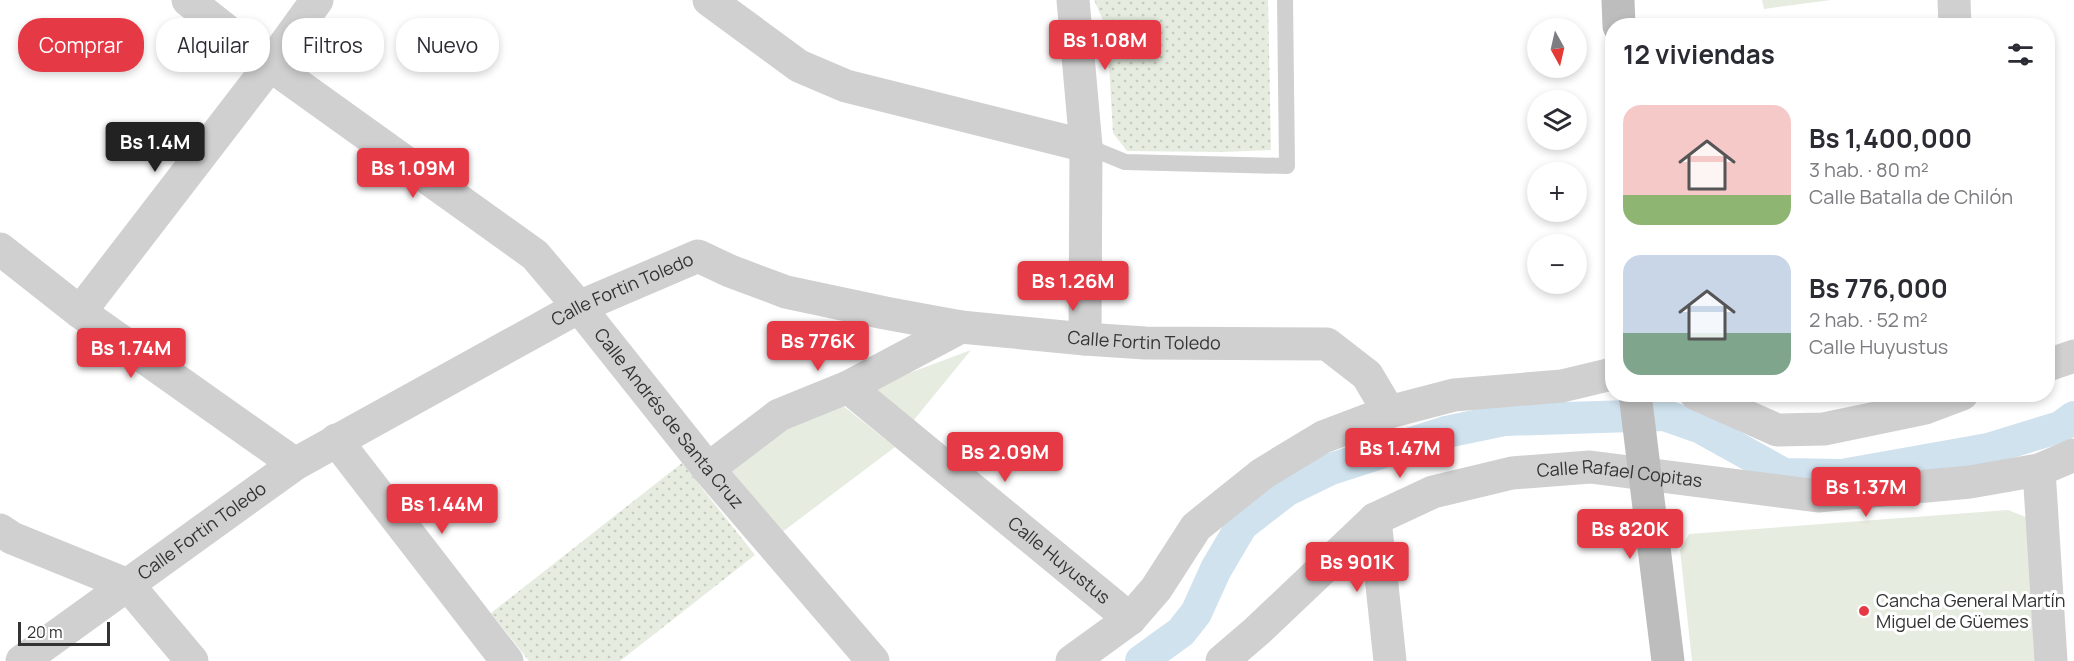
<!DOCTYPE html>
<html lang="es">
<head>
<meta charset="utf-8">
<style>
  :root { --surface:#fff; --page:#f2f2f3; --text:#2b2b33; --muted:#7c7c81; --accent:#e63946 }
  body { margin:0; font-family:Manrope,sans-serif; background:var(--page); color:var(--text); height:100vh; display:flex; flex-direction:column; font-size:22px; white-space:nowrap }
  * { box-sizing:border-box; margin:0 }
  p { font-size:20px; color:var(--muted) }
  .icon { flex:none; width:33px; height:33px; fill:none; stroke:currentColor; stroke-width:2; stroke-linecap:round; stroke-linejoin:round }
  .map { position:relative; flex:1; overflow:hidden }
  .details { position:absolute; left:1605px; top:18px; width:450px; height:384px; display:flex; flex-direction:column; background:var(--surface); border-radius:24px; box-shadow:0 3px 9px #0003 }
  .details>* { flex:none }
  .guide { position:absolute; left:18px; top:18px; width:570px; height:54px; display:flex; gap:12px }
  .needle { width:39px; rotate:172deg }
  .tools { position:absolute; left:1527px; top:18px; display:grid; gap:12px }
  .tools a { display:grid; place-items:center; width:60px; height:60px; border-radius:50%; background:var(--surface); box-shadow:0 3px 9px #0003; font-size:30px }
  .scale { position:absolute; left:18px; bottom:15px; width:92px; box-sizing:border-box; padding-left:6px; border:3px solid #333; border-top:0; font-size:16px; line-height:21px; white-space:nowrap; color:#333; -webkit-text-stroke:4px #fff; paint-order:stroke }
  .price { position:absolute; translate:-50% -51px; padding:0 14px; border-radius:6px; background:var(--accent); color:#fff; font-size:20px; line-height:39px; filter:drop-shadow(0 2px 3px #0008) }
  .price::after { content:''; position:absolute; left:50%; top:36px; width:18px; height:14px; margin-left:-9px; background:inherit; clip-path:polygon(0 0,100% 0,50% 100%) }
  .price.on { background:#222; color:#fff }
  ul { padding:0; list-style:none }
  li { display:flex; align-items:center; gap:18px; height:150px; padding:0 18px }
  li span { display:grid; place-items:center; flex:none; width:168px; height:120px; border-radius:18px; color:#555 }
  li>.icon { margin-inline-start:auto }
  span .icon { width:72px; height:72px; fill:#fffc; stroke-width:1 }
  li b { font-size:26px }
  h2 { display:flex; justify-content:space-between; align-items:center; height:72px; padding:0 18px; font-size:26px }
  .chip { padding:0 21px; border-radius:24px; background:var(--surface); box-shadow:0 3px 9px #0003; font-size:21px; line-height:54px }
  .chip.on { background:var(--accent); color:#fff }
  .map>svg:first-child { display:block }
  .grass { fill:#e6ecdf }
  .park { fill:url(#park-dots) }
  .lines { fill:none; stroke-linecap:round; stroke-linejoin:round }
  .canal { stroke:#cfe2ee; stroke-width:32 }
  .service { stroke:#d0d0d0; stroke-width:16 }
  .minor { stroke:#d0d0d0; stroke-width:33 }
  .secondary { stroke:#bdbdbd; stroke-width:33 }
  .poi-dot { fill:#e63946; stroke:#fff; stroke-width:2 }
  .labels { text-anchor:middle; stroke-width:6; stroke-linejoin:round; paint-order:stroke }
  .street-label { font-size:18px; fill:#333; stroke:#fff }
  .poi-label { font-size:18px; fill:#333; stroke:#fff; text-anchor:start }
</style>
</head>
<body>
<div class="map">
<svg width="2074" height="661" viewBox="0 0 2074 661">
  <defs>
    <pattern id="park-dots" width="8" height="8" patternUnits="userSpaceOnUse" patternTransform="scale(1.5)"><rect width="8" height="8" fill="#e6ecdf"/><path d="M2 2h.1M6 6h.1" fill="none" stroke="#c6cbc0" stroke-width="1.8" stroke-linecap="round"/></pattern>
  </defs>
  <rect width="100%" height="100%" fill="#fff"/>
  <g class="grass">
    <polygon points="1762,0 1831,0 1764,9"/>
    <polygon points="971,350 913,421 872,387"/>
    <polygon points="842,405 895,447 777,536 725,471 780,430"/>
    <polygon points="2008,510 2028,518 2036,661 1692,661 1680,550 1689,534"/>
  </g>
  <g class="park">
    <polygon points="1094,0 1268,0 1271,150 1223,152 1127,151 1113,133 1107,29"/>
    <polygon points="682,463 755,555 620,661 529,661 491,613"/>
  </g>
  <g class="lines">
    <polyline class="canal" points="1141,661 1181,632 1196,613 1216,569 1242,525 1286,491 1331,469 1446,432 1504,420 1664,415 1701,428 1784,474 1842,475 1988,449 2060,427 2074,417"/>
    <polyline class="service" points="1086,146 1125,162 1287,166 1285,0"/>
    <g class="minor">
      <path id="s1" d="M 188,0 L 270,65 L 535,255 L 579,307 L 708,469 L 873,661"/>
      <polyline points="709,0 799,66 846,86 1086,146"/>
      <polyline points="1073,0 1086,146 1085,339"/>
      <polyline points="1954,0 1955,26"/>
      <polyline points="0,249 80,312 295,464"/>
      <polyline points="80,312 270,65 317,0"/>
      <polyline points="2048,365 2074,356"/>
      <path id="s2" d="M 848,387 L 1130,619"/>
      <polyline points="1696,394 1777,430 1824,429 1925,408 1962,394"/>
      <polyline points="336,440 507,661"/>
      <polyline points="708,469 779,415 848,387 961,327"/>
      <polyline points="2039,470 2051,661"/>
      <polyline points="1375,519 1390,661"/>
      <polyline points="0,530 12,538 128,585 192,661"/>
      <path id="s3" d="M 22,661 L 295,464 L 579,307 L 698,256 L 730,271 L 786,292 L 885,313 L 961,327 L 1085,339 L 1145,343 L 1327,344 L 1367,375 L 1389,412"/>
      <polyline points="1072,661 1130,619 1156,589 1196,527 1262,474 1323,437 1389,412 1454,395 1562,386 1612,374"/>
      <path id="s4" d="M 1222,661 L 1257,631 L 1375,519 L 1433,492 L 1512,473 L 1590,467 L 1818,496 L 1970,482 L 2039,470 L 2074,455"/>
    </g>
    <g class="secondary">
      <polyline points="1618,0 1619,26"/>
      <polyline points="1635,394 1668,661"/>
    </g>
  </g>
  <circle class="poi-dot" cx="1864" cy="611" r="6"/>
  <g class="labels">
    <g class="street-label">
      <text dy="6" stroke="none"><textPath href="#s3" startOffset="708">Calle Fortin Toledo</textPath></text>
      <text dy="6" stroke="none"><textPath href="#s3" startOffset="1248">Calle Fortin Toledo</textPath></text>
      <text dy="6" stroke="none"><textPath href="#s1" startOffset="642">Calle Andrés de Santa Cruz</textPath></text>
      <text dy="6" stroke="none"><textPath href="#s4" startOffset="462">Calle Rafael Copitas</textPath></text>
      <text dy="6" stroke="none"><textPath href="#s3" startOffset="222">Calle Fortin Toledo</textPath></text>
      <text dy="6" stroke="none"><textPath href="#s2" startOffset="273">Calle Huyustus</textPath></text>
    </g>
    <g class="poi-label">
      <text x="1876" y="607">Cancha General Martín<tspan x="1876" dy="21">Miguel de Güemes</tspan></text>
    </g>
  </g>
</svg>
<div class="tools">
<a><svg class="needle" viewBox="-14 -14 28 28"><path d="M0-13l5 13h-10z" fill="#e53935"/><path d="M0 13l5-13h-10z" fill="#7c7c81"/></svg></a>
<a><svg class="icon" aria-label="layers" viewBox="0 0 24 24"><path d="M12 4l9 5-9 5-9-5zM3 14l9 5 9-5"/></svg></a>
<a>+</a>
<a>−</a>
</div>
<div class="scale">20 m</div>
<b class="price" style="left:1105px;top:71px">Bs 1.08M</b>
<b class="price on" style="left:155px;top:173px">Bs 1.4M</b>
<b class="price" style="left:413px;top:199px">Bs 1.09M</b>
<b class="price" style="left:1073px;top:312px">Bs 1.26M</b>
<b class="price" style="left:818px;top:372px">Bs 776K</b>
<b class="price" style="left:131px;top:379px">Bs 1.74M</b>
<b class="price" style="left:1400px;top:479px">Bs 1.47M</b>
<b class="price" style="left:1005px;top:483px">Bs 2.09M</b>
<b class="price" style="left:1866px;top:518px">Bs 1.37M</b>
<b class="price" style="left:442px;top:535px">Bs 1.44M</b>
<b class="price" style="left:1630px;top:560px">Bs 820K</b>
<b class="price" style="left:1357px;top:593px">Bs 901K</b>
<div class="guide">
<a class="chip on">Comprar</a>
<a class="chip">Alquilar</a>
<a class="chip">Filtros</a>
<a class="chip">Nuevo</a>
</div>
<section class="details">
<h2>12 viviendas<svg class="icon" aria-label="filters" viewBox="0 0 24 24"><path d="M4 7h16M4 17h16"/><circle cx="9" cy="7" r="2"/><circle cx="15" cy="17" r="2"/></svg></h2>
<ul>
<li><span style="background:linear-gradient(#f6c9c9 75%,#8fb573 0)"><svg class="icon" aria-label="home" viewBox="0 0 24 24"><path d="M3 11l9-7 9 7M6 9v11h12V9"/></svg></span><div><b>Bs 1,400,000</b><p>3 hab. · 80 m²</p><p>Calle Batalla de Chilón</p></div></li>
<li><span style="background:linear-gradient(#c9d6e8 65%,#7fa58c 0)"><svg class="icon" aria-label="home" viewBox="0 0 24 24"><path d="M3 11l9-7 9 7M6 9v11h12V9"/></svg></span><div><b>Bs 776,000</b><p>2 hab. · 52 m²</p><p>Calle Huyustus</p></div></li>
</ul>
</section>
</div>
</body>
</html>
